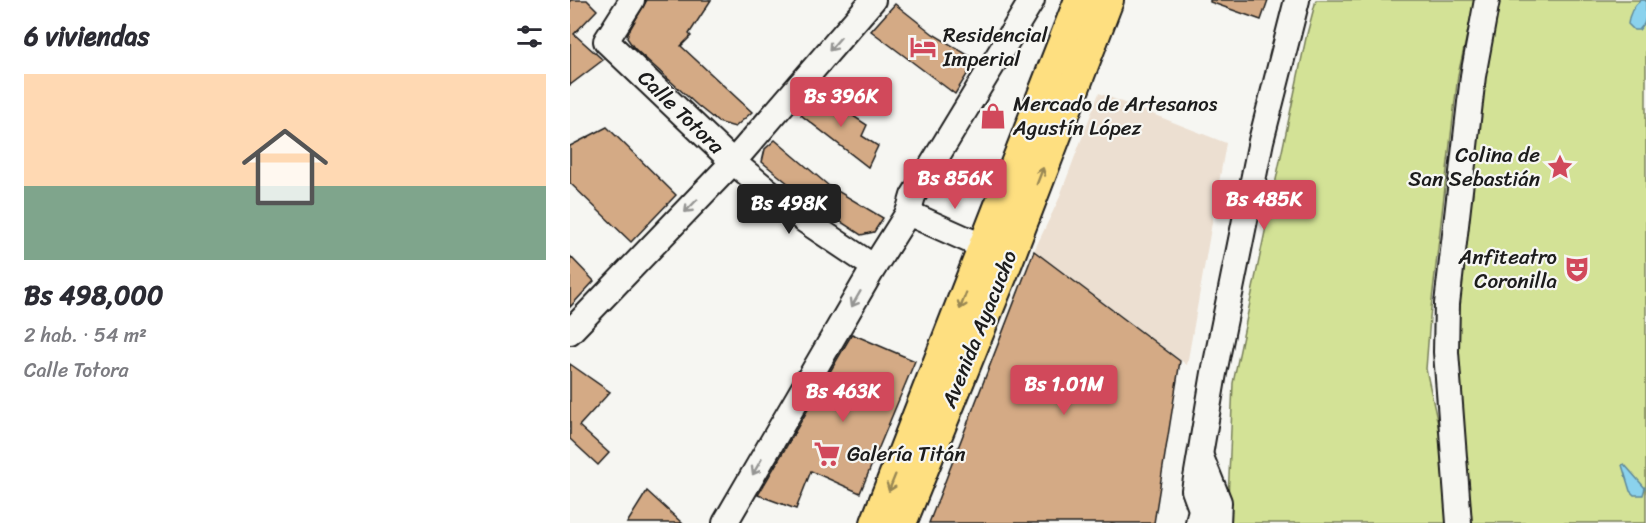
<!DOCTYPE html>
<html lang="es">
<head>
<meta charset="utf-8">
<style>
  :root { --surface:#fff; --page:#f7f7f7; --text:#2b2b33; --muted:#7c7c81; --line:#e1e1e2; --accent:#d1495b }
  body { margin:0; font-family:Sriracha,sans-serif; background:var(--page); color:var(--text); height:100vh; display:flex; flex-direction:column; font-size:22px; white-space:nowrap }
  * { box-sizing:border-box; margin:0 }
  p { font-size:20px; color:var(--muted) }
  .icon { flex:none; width:33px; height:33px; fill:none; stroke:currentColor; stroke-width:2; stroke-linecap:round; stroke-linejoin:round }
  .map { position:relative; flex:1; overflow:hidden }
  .sheet { display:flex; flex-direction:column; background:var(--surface); width:570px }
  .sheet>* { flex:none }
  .price { position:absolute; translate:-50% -51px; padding:0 14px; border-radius:6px; background:var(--accent); color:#fff; font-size:20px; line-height:39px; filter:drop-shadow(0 2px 3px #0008) }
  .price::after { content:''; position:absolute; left:50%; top:36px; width:18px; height:14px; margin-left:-9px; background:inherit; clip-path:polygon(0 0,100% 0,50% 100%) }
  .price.selected { background:#222; color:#fff }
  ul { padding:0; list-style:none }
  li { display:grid; align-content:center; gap:12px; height:318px; padding:0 24px }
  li+li { border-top:2px solid var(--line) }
  li span { display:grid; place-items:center; height:186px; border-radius:0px; color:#555 }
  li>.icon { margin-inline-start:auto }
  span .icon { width:108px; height:108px; fill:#fffc; stroke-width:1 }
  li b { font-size:26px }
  h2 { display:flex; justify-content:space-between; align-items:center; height:72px; padding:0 24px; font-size:26px }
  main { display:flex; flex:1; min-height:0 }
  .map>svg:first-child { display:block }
  .built { fill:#ecdfd1 }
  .green { fill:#d3e296; stroke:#787f59; stroke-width:1.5 }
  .water { fill:#8bd2ed; stroke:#5f8999; stroke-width:1.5 }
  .building { fill:#d4aa85; stroke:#1c1c1c; stroke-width:1.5 }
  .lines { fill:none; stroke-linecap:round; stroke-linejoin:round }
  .minor-casing { stroke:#1c1c1c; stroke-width:28 }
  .major-casing { stroke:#1c1c1c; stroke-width:34 }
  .minor { stroke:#f6f6f2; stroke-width:24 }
  .major { stroke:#fedf80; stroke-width:30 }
  .oneway { stroke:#949492 }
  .oneway2 { stroke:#988753 }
  .labels { text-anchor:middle; stroke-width:4.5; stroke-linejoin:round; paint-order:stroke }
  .poi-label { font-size:21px; fill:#1c1c1c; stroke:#f6f6f2; text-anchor:start }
  .street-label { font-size:21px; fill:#1c1c1c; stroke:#f6f6f2 }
</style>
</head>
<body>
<main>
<section class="sheet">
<h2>6 viviendas<svg class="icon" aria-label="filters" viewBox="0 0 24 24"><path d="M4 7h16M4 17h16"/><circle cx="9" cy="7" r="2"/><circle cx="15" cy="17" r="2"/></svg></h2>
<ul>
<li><span style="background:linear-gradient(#ffd9b3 60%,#7fa58c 0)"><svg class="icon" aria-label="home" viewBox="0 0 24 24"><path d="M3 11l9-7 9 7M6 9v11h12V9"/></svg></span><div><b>Bs 498,000</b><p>2 hab. · 54 m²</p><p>Calle Totora</p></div></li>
</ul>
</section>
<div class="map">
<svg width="1076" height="523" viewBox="0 0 1076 523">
  <rect width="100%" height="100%" fill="#f6f6f2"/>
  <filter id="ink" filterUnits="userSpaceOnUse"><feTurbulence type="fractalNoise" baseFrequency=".0167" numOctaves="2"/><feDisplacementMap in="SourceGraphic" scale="12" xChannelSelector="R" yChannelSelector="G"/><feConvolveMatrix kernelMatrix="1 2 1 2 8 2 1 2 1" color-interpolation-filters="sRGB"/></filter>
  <g filter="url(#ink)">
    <polygon class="built" points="529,93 656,143 617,365 464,251 488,201"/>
    <g class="green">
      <polygon points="746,0 905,0 888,75 860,317 856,369 877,466 879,523 657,523 663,383 736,38"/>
      <polygon points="929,0 1076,0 1076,523 898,523 885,331 891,262 916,73"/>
    </g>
    <g class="water">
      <path d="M 1071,0 L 1076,0 L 1076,17 L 1074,24 L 1069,30 L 1064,30 L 1058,24 C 1059,14 1063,6 1071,0 Z"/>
      <polygon points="1054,464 1075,488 1073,495 1064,495 1060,491 1052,465"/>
    </g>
    <g class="building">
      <polygon points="0,0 17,0 27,10 4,34 33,60 0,85"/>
      <polygon points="77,0 141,0 119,34 121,36 111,46 182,112 165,127 148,122 128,106 64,48 57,38 58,33"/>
      <polygon points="640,0 698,0 691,20 640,2"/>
      <polygon points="325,4 363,34 406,60 385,94 301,31"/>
      <polygon points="248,93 297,125 292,136 308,146 298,167 231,115"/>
      <polygon points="37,127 106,195 61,242 0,183 0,146"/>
      <polygon points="205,140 259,186 313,218 304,232 291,235 242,203 192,162 195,149"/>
      <polygon points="464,251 610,361 584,523 359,523"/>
      <polygon points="0,256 24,281 0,307"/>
      <polygon points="282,334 345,361 290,493 241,471 226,509 188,495"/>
      <polygon points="0,364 40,392 9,426 39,453 28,465 0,439"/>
      <polygon points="77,491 112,523 57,523"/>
    </g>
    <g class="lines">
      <g class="minor-casing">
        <g id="minor">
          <polyline points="62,0 36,41 163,162 234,220 304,267"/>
          <polyline points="338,213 414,247"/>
          <polyline points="0,332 163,162 303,0"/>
          <polyline points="631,457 649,502 648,523"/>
          <polyline points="155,523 304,267 338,213 343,196 462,0"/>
          <polyline points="628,523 631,509 624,490 644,373 691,141 727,0"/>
          <polyline points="889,523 876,352 877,304 903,76 917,0"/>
        </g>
      </g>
      <g class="major-casing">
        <g id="major">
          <polyline points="306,523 510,0"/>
          <polyline points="331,523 437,262 538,0"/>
        </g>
      </g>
      <use href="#minor" class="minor"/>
      <use href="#major" class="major"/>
    </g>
    <defs><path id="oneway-shaft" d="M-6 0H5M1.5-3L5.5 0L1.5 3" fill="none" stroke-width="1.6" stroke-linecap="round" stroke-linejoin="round" transform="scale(1.5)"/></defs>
    <g class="oneway">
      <use href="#oneway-shaft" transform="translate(265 44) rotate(131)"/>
      <use href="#oneway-shaft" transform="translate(121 206) rotate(134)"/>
      <use href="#oneway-shaft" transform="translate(286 299) rotate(120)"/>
      <use href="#oneway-shaft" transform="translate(187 467) rotate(120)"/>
    </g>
    <g class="oneway2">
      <use href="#oneway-shaft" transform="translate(470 176) rotate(-69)"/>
      <use href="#oneway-shaft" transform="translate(393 301) rotate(111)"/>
      <use href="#oneway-shaft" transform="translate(322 483) rotate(112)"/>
    </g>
  </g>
  <defs>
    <g id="hotel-bare" transform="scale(2.07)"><path d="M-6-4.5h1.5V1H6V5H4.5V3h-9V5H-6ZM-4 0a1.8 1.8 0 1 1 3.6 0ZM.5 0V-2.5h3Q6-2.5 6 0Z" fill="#d1495b" stroke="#f6f6f2" stroke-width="2.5" paint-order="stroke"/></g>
    <g id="shop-bare" transform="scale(2.07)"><path d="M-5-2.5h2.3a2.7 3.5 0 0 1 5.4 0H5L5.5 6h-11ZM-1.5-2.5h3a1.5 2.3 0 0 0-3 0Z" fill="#d1495b" stroke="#f6f6f2" stroke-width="2.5" paint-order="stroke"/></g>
    <g id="sight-bare" transform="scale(2.07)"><path d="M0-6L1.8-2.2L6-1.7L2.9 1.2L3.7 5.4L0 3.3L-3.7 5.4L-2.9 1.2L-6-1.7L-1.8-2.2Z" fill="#d1495b" stroke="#f6f6f2" stroke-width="2.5" paint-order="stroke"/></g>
    <g id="theatre-bare" transform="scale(2.07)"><path d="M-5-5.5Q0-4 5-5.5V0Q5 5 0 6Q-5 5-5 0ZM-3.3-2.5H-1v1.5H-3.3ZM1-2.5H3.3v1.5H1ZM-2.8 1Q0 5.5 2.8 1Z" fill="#d1495b" stroke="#f6f6f2" stroke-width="2.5" paint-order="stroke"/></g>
    <g id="supermarket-bare" transform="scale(2.07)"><path d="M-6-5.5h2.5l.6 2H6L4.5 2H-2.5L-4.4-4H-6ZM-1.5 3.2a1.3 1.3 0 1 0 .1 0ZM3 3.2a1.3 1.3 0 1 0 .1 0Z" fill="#d1495b" stroke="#f6f6f2" stroke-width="2.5" paint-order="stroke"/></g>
  </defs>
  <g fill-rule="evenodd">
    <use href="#hotel-bare" x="353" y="47"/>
    <use href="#shop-bare" x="423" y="116"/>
    <use href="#sight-bare" x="990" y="167"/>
    <use href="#theatre-bare" x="1007" y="269"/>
    <use href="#supermarket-bare" x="257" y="454"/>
  </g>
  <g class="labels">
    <g class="poi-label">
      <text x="373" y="42">Residencial<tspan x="373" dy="24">Imperial</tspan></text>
      <text x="443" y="111">Mercado de Artesanos<tspan x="443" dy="24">Agustín López</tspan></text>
      <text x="970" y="162" text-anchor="end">Colina de<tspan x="970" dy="24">San Sebastián</tspan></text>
      <text x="987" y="264" text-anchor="end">Anfiteatro<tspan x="987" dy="24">Coronilla</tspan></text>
      <text x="277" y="461">Galería Titán</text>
    </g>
    <g class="street-label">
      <text transform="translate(111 112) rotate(44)" y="7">Calle Totora</text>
      <text transform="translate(409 329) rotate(-68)" y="7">Avenida Ayacucho</text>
    </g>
  </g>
</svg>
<b class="price" style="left:271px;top:128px">Bs 396K</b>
<b class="price" style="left:385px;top:210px">Bs 856K</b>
<b class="price" style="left:694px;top:231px">Bs 485K</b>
<b class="price selected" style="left:219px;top:235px">Bs 498K</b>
<b class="price" style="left:494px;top:416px">Bs 1.01M</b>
<b class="price" style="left:273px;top:423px">Bs 463K</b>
</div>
</main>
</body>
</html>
